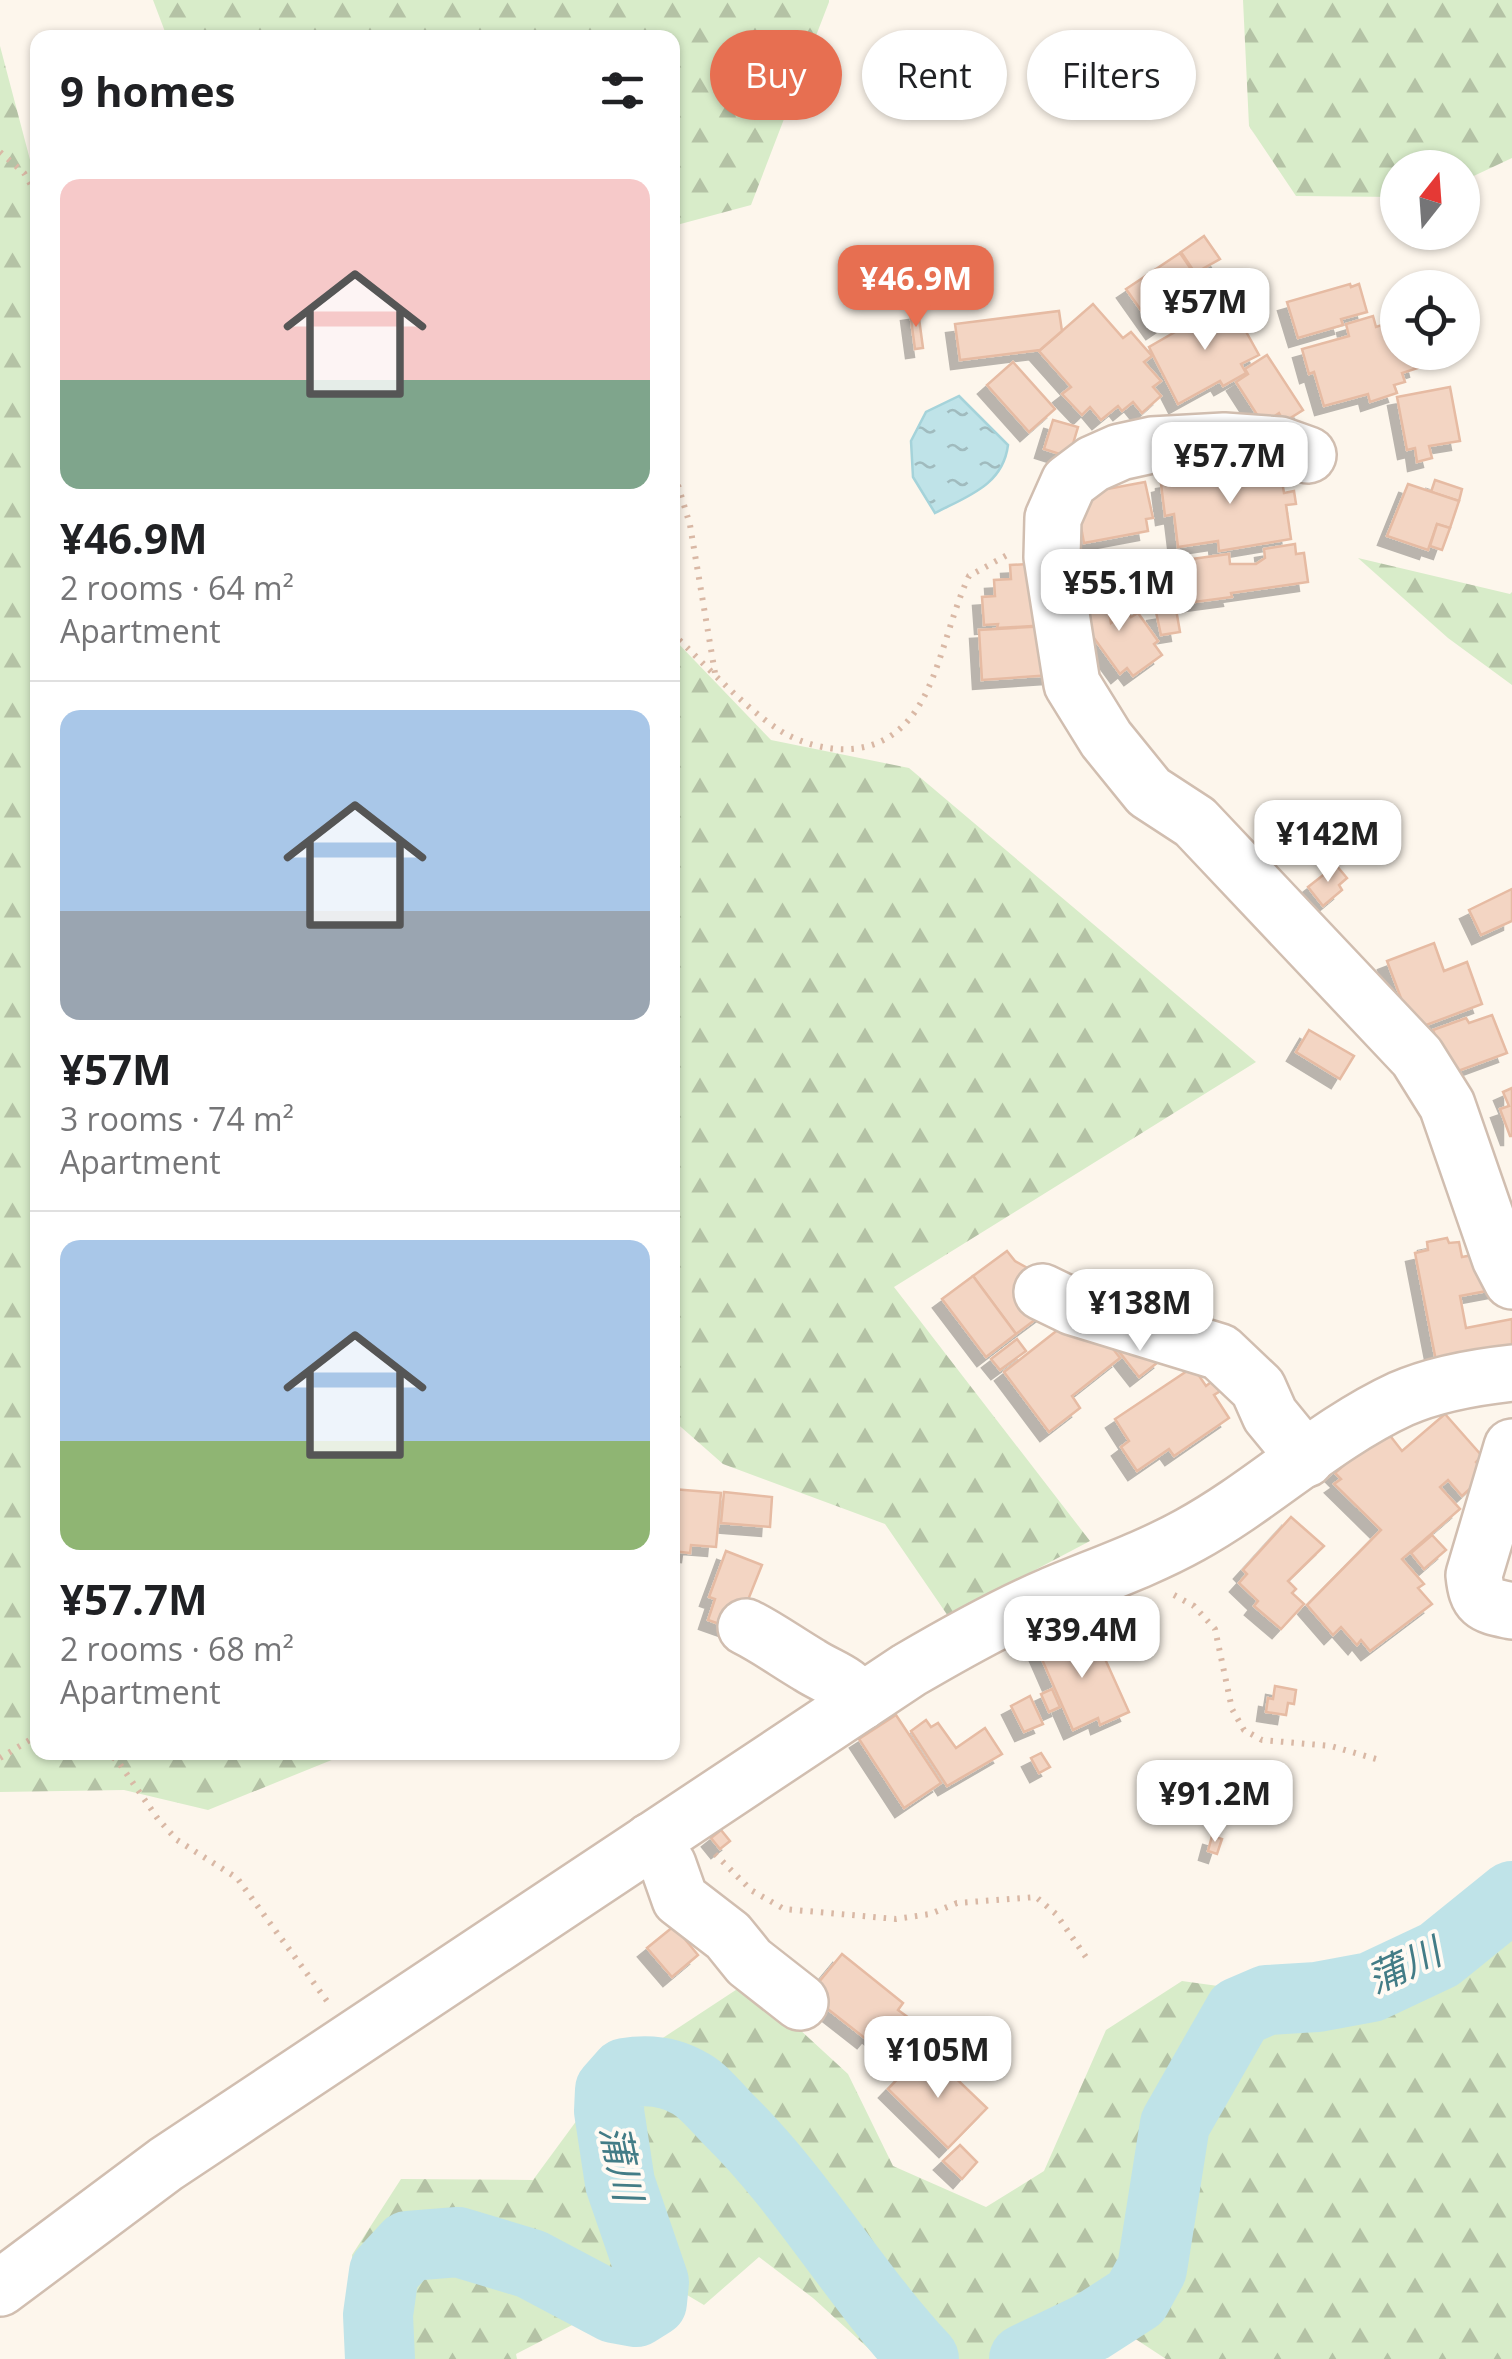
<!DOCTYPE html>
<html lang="en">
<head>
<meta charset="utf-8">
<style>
  :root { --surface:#fff; --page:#f6f6f6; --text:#202124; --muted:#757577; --line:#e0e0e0; --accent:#e76f51 }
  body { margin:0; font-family:"Open Sans","Noto Sans JP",sans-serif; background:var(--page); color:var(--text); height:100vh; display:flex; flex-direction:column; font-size:38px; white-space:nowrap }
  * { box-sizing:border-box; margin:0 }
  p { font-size:32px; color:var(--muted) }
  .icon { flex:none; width:55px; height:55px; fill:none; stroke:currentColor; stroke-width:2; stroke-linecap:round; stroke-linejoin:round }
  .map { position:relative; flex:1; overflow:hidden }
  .sheet { position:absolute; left:30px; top:30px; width:650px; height:1730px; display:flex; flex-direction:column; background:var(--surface); border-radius:20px; box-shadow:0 2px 8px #0004 }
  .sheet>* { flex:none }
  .guide { position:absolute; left:710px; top:30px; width:650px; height:90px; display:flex; gap:20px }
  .needle { width:65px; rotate:17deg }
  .buttons { position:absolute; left:1380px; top:150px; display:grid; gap:20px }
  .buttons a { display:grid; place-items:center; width:100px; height:100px; border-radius:50%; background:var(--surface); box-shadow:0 2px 8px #0004; font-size:50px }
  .price { position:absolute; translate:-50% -85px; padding:0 22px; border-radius:20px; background:#fff; color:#222; font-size:32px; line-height:65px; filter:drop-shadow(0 2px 5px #0008) }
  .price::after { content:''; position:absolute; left:50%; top:60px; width:30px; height:22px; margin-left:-15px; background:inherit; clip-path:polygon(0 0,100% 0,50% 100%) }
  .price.active { background:var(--accent); color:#fff }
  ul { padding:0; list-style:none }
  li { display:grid; align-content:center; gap:20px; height:530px; padding:0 30px }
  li+li { border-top:2px solid var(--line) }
  li span { display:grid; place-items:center; height:310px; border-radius:20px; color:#555 }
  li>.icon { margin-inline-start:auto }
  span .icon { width:180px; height:180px; fill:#fffc; stroke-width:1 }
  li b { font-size:42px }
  h2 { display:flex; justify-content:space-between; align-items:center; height:120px; padding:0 30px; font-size:42px }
  .tag { padding:0 35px; border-radius:45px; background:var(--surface); box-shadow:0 2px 8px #0004; font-size:35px; line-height:90px }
  .tag.active { background:var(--accent); color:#fff }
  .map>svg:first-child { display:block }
  .forest { fill:url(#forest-firs) }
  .water { fill:url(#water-ripples); stroke:#a5d3da; stroke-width:2.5 }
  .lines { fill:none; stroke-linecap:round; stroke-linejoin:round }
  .river { stroke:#bfe3e8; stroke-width:70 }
  .building { fill:#f3d5c3; stroke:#e6bba3; stroke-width:2.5; filter:url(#shadow) }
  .minor-casing { stroke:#d1beb0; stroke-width:60 }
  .path { stroke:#d9b8a5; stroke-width:6; stroke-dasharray:2.5 8; stroke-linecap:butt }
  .minor { stroke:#fff; stroke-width:55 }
  .labels { text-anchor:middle; stroke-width:8; stroke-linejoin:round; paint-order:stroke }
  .water-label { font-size:38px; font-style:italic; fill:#437c86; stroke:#fffaf3 }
</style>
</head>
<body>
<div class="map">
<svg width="1512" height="2359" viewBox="0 0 1512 2359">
  <defs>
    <pattern id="forest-firs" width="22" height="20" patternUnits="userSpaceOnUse" patternTransform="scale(2.5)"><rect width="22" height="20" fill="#d8ecc9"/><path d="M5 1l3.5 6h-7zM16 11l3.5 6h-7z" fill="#b4c2a5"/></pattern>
    <pattern id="water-ripples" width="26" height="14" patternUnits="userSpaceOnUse" patternTransform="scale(2.5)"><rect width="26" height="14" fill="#bfe3e8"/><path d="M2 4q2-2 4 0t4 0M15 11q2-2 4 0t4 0" fill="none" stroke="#a0bbbe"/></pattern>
    <filter id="shadow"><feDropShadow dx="-9" dy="9" stdDeviation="0" flood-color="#0004"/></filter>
  </defs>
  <rect width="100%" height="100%" fill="#fdf6ec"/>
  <g class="forest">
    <polygon points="153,0 829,0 829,2 751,205 673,226 672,38 501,38 491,33 401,33 394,38 167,37"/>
    <polygon points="1243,0 1512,0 1512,158 1463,181 1462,168 1398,168 1397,197 1296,196 1249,126"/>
    <polygon points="0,46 38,190 38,1752 349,1753 208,1810 124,1790 0,1792"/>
    <polygon points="1358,558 1510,594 1512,592 1512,685 1448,638"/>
    <polygon points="672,637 771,740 909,768 1256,1062 894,1287 1090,1541 948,1616 885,1524 723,1464 673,1420"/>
    <polygon points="1512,1881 1512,2359 1166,2359 1134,2338 1075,2359 880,2359 813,2298 759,2257 704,2305 655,2276 580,2321 516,2354 517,2359 361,2359 352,2255 401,2179 533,2180 580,2116 643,2051 748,1982 848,2074 893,2166 986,2207 1044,2171 1106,2030 1182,1981 1304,1998 1408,1936"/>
  </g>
  <path class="water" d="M 959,396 L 1008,445 C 1003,485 968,496 935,513 L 913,477 L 911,441 L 926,412 Z"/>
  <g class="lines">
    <g class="river">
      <path d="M 380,2359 L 378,2315 L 384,2272 L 408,2246 L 458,2242 L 531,2264 L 614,2308 L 636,2312 L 652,2302 L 654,2282 L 620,2183 L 609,2111 L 610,2090 L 625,2073 C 648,2069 670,2071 691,2084 C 705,2092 718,2109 730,2121 C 803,2193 854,2284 924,2359"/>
      <polyline points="1024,2359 1091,2327 1136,2298 1152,2269 1175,2124 1239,2012 1267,2000 1317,1997 1371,1987 1439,1955 1512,1896"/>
    </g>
  </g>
  <g class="building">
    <polygon points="1204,236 1220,259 1195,273 1181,252"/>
    <polygon points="1180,253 1195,275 1200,272 1210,286 1201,292 1204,297 1155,330 1126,289"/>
    <polygon points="1350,284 1351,287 1359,284 1367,312 1341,319 1343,325 1298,338 1287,302"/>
    <polygon points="1229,301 1259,355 1241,364 1246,373 1223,386 1220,381 1178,404 1149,347"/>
    <polygon points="1093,304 1123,338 1131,332 1152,356 1144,362 1161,381 1153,387 1161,396 1142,413 1133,402 1122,411 1118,406 1101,420 1090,407 1082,415 1062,394 1071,387 1039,351"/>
    <polygon points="918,311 923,348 915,349 910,312"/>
    <polygon points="1059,311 1062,331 1040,350 960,360 955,324"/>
    <polygon points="1373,316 1376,327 1385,324 1391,344 1398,342 1398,352 1414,352 1418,368 1402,373 1405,382 1394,385 1397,393 1370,402 1368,394 1324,406 1314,372 1309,374 1302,349 1349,336 1346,324"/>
    <polygon points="1267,355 1303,410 1284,422 1279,413 1263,424 1236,382 1248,374 1245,369"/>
    <polygon points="1013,362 1055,409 1029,432 987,385"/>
    <polygon points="1450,387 1460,441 1429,446 1432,458 1417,462 1415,448 1407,450 1397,397"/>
    <polygon points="1053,420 1078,427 1069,457 1044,449"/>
    <polygon points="1279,463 1284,493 1294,491 1296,504 1286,505 1291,539 1219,551 1218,541 1178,547 1174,514 1165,516 1161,484 1165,483 1165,480"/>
    <polygon points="1435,480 1462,489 1459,501 1431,492"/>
    <polygon points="1145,482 1153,518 1146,519 1148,531 1084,543 1075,495"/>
    <polygon points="1408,484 1459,501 1450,528 1437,524 1428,550 1387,536"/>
    <polygon points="1437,524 1450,528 1442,550 1430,546"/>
    <polygon points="1295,544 1296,554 1304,553 1308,582 1231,593 1232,597 1179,604 1178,596 1166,597 1162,563 1229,554 1230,564 1256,564 1265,558 1264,549"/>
    <polygon points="1044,563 1049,625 997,628 998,624 984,625 982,597 995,596 994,580 1011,579 1010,565"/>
    <polygon points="1103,587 1111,623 1127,611 1131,617 1138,613 1158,641 1154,644 1162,655 1133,676 1127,668 1120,674 1091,634 1078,592"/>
    <polygon points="1176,609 1180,632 1161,635 1156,612"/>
    <polygon points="1048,626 1052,675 982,680 979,630"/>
    <polygon points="1336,865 1347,878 1339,885 1342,890 1323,906 1308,887"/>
    <polygon points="1512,889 1512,921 1481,935 1469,910"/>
    <polygon points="1434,943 1444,971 1467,962 1482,1004 1413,1030 1387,961"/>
    <polygon points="1492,1015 1507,1053 1450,1074 1433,1030 1466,1018 1469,1023"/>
    <polygon points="1309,1030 1354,1056 1340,1079 1296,1052"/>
    <polygon points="1512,1088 1512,1136 1510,1136 1500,1109 1509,1106 1503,1092"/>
    <polygon points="1447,1238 1449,1243 1459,1242 1462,1257 1478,1254 1497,1289 1460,1296 1466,1328 1512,1319 1512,1346 1436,1361 1415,1253 1428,1250 1427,1242"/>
    <polygon points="1007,1251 1015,1261 1033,1271 1048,1310 1016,1334 973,1276"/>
    <polygon points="973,1276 1016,1334 986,1357 942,1299"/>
    <polygon points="1078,1314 1091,1320 1120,1358 1072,1396 1080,1408 1049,1432 1004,1372"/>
    <polygon points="1141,1332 1162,1359 1139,1377 1117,1349"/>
    <polygon points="1017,1339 1026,1351 1000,1370 991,1359"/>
    <polygon points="1193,1367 1206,1386 1215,1379 1222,1390 1214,1395 1229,1418 1174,1456 1169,1449 1137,1471 1121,1447 1129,1441 1115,1419"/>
    <polygon points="1445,1414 1482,1456 1476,1462 1486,1474 1462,1496 1448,1480 1440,1487 1460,1509 1402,1559 1424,1584 1418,1588 1432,1604 1370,1651 1361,1640 1357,1645 1341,1627 1333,1635 1307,1605 1381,1530 1334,1484 1341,1479 1335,1473 1371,1441 1374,1445 1388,1433 1402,1451"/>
    <polygon points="672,1489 721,1493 716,1547 691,1545 690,1553 672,1551"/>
    <polygon points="724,1492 772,1497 770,1527 721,1523"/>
    <polygon points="1291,1517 1324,1546 1288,1581 1296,1589 1292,1593 1304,1604 1281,1629 1254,1606 1258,1601 1239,1583 1247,1574 1243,1570"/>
    <polygon points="1432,1535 1446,1550 1424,1569 1411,1553"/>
    <polygon points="726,1551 762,1565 742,1615 728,1627 708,1620 715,1599 709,1597"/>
    <polygon points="1087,1614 1098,1639 1088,1644 1077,1619"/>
    <polygon points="1082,1628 1093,1655 1101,1650 1129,1712 1100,1725 1098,1718 1073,1730 1037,1648"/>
    <polygon points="1275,1686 1296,1690 1294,1704 1288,1703 1286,1715 1266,1712 1268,1698 1273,1699"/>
    <polygon points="1052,1689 1060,1707 1049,1712 1041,1694"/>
    <polygon points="1030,1696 1043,1724 1024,1732 1011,1706"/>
    <polygon points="896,1715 941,1783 904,1808 859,1739"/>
    <polygon points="926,1720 931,1727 938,1723 956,1748 985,1728 1002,1754 947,1786 911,1731"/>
    <polygon points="1041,1753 1050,1767 1039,1773 1031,1758"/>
    <polygon points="721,1830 730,1841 720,1849 711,1838"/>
    <polygon points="1212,1836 1222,1839 1217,1854 1208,1851"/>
    <polygon points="674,1926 698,1955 672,1977 647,1948"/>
    <polygon points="842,1954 903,2003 898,2010 909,2018 886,2046 871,2033 866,2039 815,1999 814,1988"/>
    <polygon points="918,2058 933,2073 941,2064 987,2108 948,2148 888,2089"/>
    <polygon points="960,2145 977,2162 962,2179 943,2161"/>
  </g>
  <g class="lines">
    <g class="minor-casing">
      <g id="minor">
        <polyline points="1308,455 1280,445 1224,441 1152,445 1120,452 1093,464 1069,482 1053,518 1052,557 1072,684 1106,739 1149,792 1195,822 1417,1057 1447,1105 1500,1258 1512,1281"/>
        <polyline points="1042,1292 1073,1307 1220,1352 1258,1388 1270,1415 1306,1459"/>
        <path d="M 1512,1447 L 1474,1575 C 1477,1605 1485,1605 1512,1611"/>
        <path d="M 746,1627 C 768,1638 787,1652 809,1665 C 829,1678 847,1681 861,1702"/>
        <polyline points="651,1841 668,1865 680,1899 728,1936 749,1962 800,2002"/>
        <path d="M 0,2288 L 166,2164 L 909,1670 C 955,1643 1001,1617 1050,1596 C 1097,1576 1145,1560 1190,1535 C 1263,1495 1325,1434 1401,1399 C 1435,1384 1475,1377 1512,1373"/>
      </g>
    </g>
    <g class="path">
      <polyline points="0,152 24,173 38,197"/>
      <polyline points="672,465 690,525 715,673"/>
      <path d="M 672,633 C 703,662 757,722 794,738 C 843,759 892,752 920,704 C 941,669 950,616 969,576 L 1009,554"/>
      <polyline points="1174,1595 1194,1606 1215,1629 1232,1709 1244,1730 1262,1740 1331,1746 1383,1761"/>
      <polyline points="104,1752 117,1760 158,1819 177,1840 237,1878 327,2001"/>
      <polyline points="0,1758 38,1735"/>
      <polyline points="715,1854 751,1890 784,1909 896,1919 930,1914 957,1903 1036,1897 1056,1914 1088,1960"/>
    </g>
    <use href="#minor" class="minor"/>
  </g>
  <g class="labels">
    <g class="water-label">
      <text transform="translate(1404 1966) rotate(-25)" y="13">蒲川</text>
      <text transform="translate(621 2163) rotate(78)" y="13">蒲川</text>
    </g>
  </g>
</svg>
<div class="buttons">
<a><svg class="needle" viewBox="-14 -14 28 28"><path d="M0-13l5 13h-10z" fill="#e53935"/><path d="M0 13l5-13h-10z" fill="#757577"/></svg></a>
<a><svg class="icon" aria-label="locate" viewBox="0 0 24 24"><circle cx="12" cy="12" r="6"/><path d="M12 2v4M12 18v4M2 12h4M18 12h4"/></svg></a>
</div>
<b class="price active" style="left:916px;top:330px">¥46.9M</b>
<b class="price" style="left:1205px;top:353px">¥57M</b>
<b class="price" style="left:1230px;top:507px">¥57.7M</b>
<b class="price" style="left:1119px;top:634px">¥55.1M</b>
<b class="price" style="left:1328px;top:885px">¥142M</b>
<b class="price" style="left:1140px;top:1354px">¥138M</b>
<b class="price" style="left:1082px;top:1681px">¥39.4M</b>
<b class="price" style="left:1215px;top:1845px">¥91.2M</b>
<b class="price" style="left:938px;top:2101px">¥105M</b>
<div class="guide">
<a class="tag active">Buy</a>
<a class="tag">Rent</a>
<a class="tag">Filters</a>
</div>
<section class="sheet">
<h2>9 homes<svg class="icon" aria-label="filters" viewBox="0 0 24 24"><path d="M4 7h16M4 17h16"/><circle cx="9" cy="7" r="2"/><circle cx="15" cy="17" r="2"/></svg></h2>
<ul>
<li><span style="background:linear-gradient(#f6c9c9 65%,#7fa58c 0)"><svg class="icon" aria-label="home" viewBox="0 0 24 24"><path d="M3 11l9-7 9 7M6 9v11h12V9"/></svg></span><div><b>¥46.9M</b><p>2 rooms · 64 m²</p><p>Apartment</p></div></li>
<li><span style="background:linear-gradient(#a9c7e8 65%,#9aa5b1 0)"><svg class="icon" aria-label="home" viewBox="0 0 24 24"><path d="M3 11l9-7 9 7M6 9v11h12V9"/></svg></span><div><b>¥57M</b><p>3 rooms · 74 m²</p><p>Apartment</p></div></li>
<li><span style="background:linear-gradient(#a9c7e8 65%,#8fb573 0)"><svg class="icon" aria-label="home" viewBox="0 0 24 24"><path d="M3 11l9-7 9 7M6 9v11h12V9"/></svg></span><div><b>¥57.7M</b><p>2 rooms · 68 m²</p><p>Apartment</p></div></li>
</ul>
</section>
</div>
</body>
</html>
